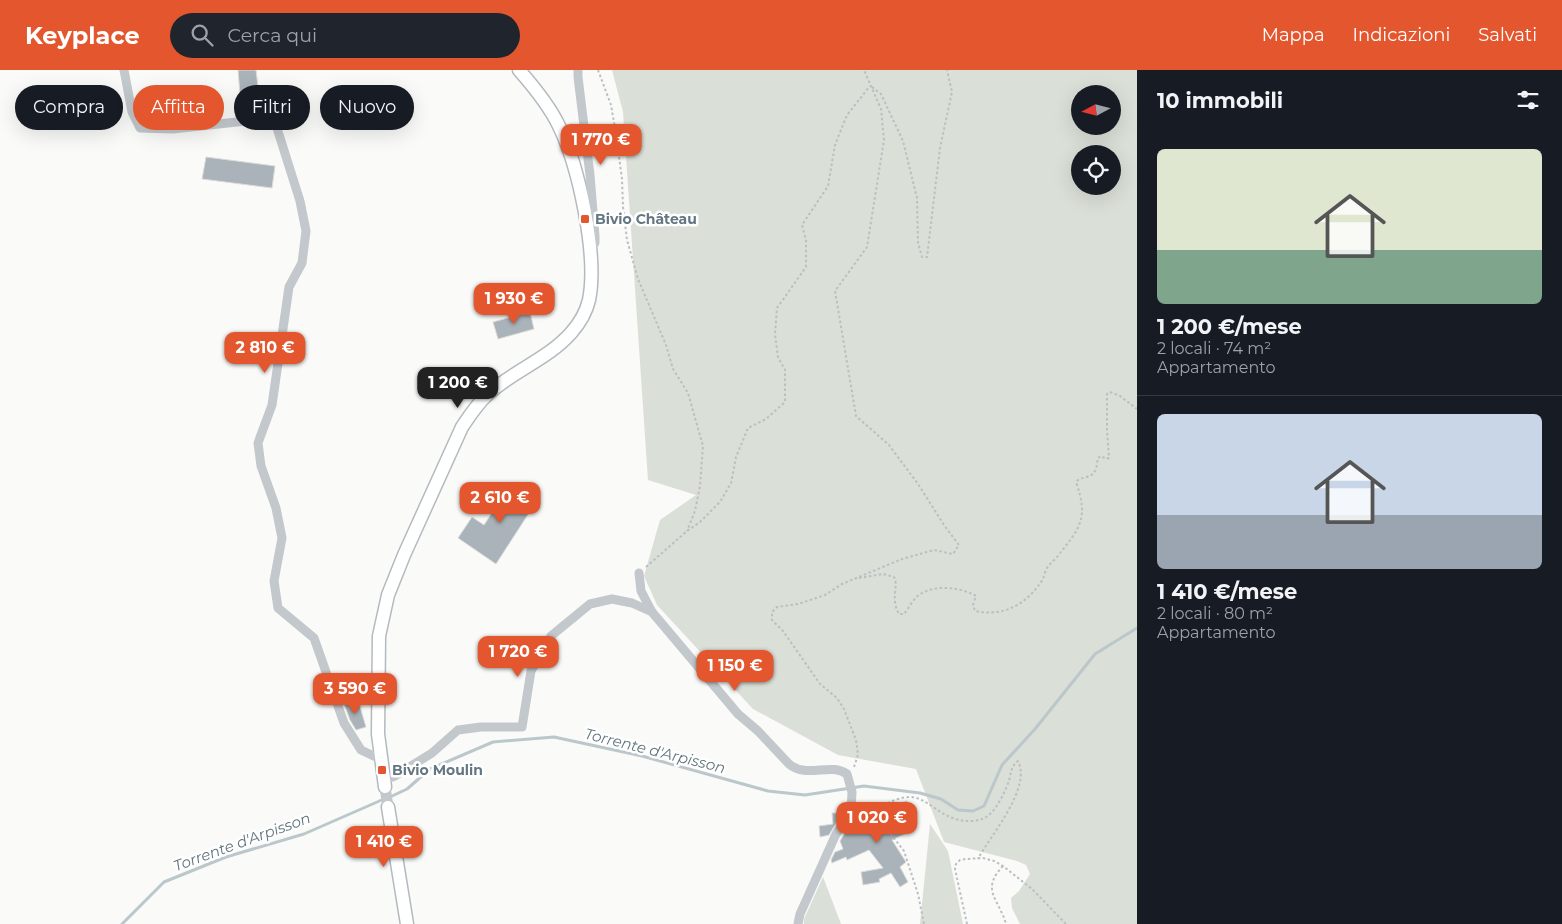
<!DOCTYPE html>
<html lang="it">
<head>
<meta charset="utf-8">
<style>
  :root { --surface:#171b24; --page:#20242c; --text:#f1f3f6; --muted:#9ea1a6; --line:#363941; --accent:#e4572e }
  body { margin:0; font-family:Montserrat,sans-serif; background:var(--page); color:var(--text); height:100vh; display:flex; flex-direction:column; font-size:19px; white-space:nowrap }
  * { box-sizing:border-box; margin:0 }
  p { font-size:16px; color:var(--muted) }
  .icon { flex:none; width:28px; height:28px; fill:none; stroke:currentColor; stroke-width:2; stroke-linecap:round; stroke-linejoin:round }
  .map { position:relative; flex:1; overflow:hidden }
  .side { display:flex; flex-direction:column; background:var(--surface); width:425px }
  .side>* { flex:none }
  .banner { position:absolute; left:15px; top:15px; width:475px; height:45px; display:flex; gap:10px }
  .needle { width:32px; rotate:263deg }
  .fabs { position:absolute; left:1071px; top:15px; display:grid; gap:10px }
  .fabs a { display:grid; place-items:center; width:50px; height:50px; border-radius:50%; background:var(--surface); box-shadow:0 5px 20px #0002; font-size:25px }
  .price { position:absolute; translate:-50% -42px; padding:0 11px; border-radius:10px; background:var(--accent); color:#fff; font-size:16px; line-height:32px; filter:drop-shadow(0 1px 2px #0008) }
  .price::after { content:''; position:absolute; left:50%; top:30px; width:15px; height:11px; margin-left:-8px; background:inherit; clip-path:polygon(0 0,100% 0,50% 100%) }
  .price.on { background:#222; color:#fff }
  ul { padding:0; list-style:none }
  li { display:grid; align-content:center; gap:10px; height:265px; padding:0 20px }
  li+li { border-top:1px solid var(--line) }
  li span { display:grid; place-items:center; height:155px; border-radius:8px; color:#555 }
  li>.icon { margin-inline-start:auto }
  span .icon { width:90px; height:90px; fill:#fffc; stroke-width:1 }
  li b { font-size:21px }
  h2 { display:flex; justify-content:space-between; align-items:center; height:60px; padding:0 20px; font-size:21px }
  .chip { padding:0 18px; border-radius:22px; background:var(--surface); box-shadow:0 5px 20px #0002; font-size:18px; line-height:45px }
  .chip.on { background:var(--accent); color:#fff }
  header { display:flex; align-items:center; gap:30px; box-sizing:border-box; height:70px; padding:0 25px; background:var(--accent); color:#fff }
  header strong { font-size:24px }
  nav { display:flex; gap:28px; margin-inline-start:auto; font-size:18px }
  .search { width:350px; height:45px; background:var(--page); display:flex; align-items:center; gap:12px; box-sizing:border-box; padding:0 18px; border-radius:28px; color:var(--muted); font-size:19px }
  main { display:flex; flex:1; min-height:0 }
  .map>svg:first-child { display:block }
  .green { fill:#dadfd7; fill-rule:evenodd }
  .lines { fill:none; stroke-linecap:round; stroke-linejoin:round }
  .stream { stroke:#bbc7cb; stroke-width:3 }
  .building { fill:#aab3b9; stroke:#dcdcda }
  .secondary-casing { stroke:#b3babf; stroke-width:15 }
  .path { stroke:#bbbfc2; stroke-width:2; stroke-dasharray:2.5 2.5; stroke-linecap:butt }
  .minor { stroke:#c3c8cc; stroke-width:9 }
  .tertiary { stroke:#c3c8cc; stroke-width:11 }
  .secondary { stroke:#fff; stroke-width:12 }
  .poi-dot { fill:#e4572e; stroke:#fff; stroke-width:2 }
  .labels { text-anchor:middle; stroke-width:5; stroke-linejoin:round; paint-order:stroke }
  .poi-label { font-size:14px; font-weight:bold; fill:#657683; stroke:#fff; text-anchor:start }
  .water-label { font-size:15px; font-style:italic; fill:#60757c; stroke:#fff }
</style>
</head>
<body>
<header>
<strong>Keyplace</strong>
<div class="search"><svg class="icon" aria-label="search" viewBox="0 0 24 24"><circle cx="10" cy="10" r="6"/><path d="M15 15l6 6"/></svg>Cerca qui</div>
<nav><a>Mappa</a><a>Indicazioni</a><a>Salvati</a></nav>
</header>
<main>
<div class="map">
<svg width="1137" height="854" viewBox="0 0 1137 854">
  <rect width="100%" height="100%" fill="#fafaf8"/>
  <g class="green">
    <path d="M 612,0 L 1137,0 L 1137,854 L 1020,854 L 1012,838 L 1011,828 L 1019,821 L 1030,804 L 1026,795 L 1017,791 L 944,772 L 916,699 L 838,685 L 753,639 L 657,535 L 644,506 L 660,450 L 696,425 L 648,410 L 623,42 ZM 1080,24 L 1112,24 L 1112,56 L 1080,56 ZM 1080,84 L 1112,84 L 1112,116 L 1080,116 Z"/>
    <polygon points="930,754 948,781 963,854 920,854"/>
    <polygon points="823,807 841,854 804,854 804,849"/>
  </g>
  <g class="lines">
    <g class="stream">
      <polyline points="390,727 407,719 430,699 493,672 554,667 642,686 768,721 805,725 864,716 920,723 941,729 958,740 973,741 984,736 1002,695 1035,659 1095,584 1137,558"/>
      <polyline points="122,854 164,812 226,787 304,764 384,729"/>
    </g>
  </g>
  <g class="building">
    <polygon points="238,0 256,0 260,33 241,36"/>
    <polygon points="206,87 275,96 272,118 202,109"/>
    <polygon points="530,242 534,259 498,269 493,252"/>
    <polygon points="512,412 538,429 496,494 458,468 472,447 484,455"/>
    <polygon points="358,630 366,657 356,660 350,650 344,634"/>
    <polygon points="907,731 910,743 900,746 909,762 892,770 906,792 900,797 908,812 900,817 891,803 879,809 880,812 863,815 861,802 883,798 869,780 847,790 846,787 832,793 831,790 835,782 843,779 840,771 854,748 867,747 867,757 879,754 888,746 886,737"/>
    <polygon points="832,743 842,743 829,765 820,767 819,756 833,754"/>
  </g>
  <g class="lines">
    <g class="secondary-casing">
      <g id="secondary">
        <path d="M 385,717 L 378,664 L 379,566 L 388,525 L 404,485 L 462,357 C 470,345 477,334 488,324 C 513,301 548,289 571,263 C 579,254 586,243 589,230 C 598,186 579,97 559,56 C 549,35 534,17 519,0"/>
        <polyline points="388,737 407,854"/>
      </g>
    </g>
    <g class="path">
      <polyline points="598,0 611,35 616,64 622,109 623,137 627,170 638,209 666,275 673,299 688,323 703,376 700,416 695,441 687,461"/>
      <polyline points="872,17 881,24 903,71 917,128 918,173 922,187 927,187 940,78 952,22 947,0"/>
      <polyline points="646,497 687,461 700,452 720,432 731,413 736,387 748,358 766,349 785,332 785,300 778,287 775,264 777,238 806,197 806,170 802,155 828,116 835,75 847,45 870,16"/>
      <path d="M 859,508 L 883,504 L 894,507 C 899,516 890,529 899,544 L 904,544 C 909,538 913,529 919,525 C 934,514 961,517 976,526 L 973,535 L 975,541 C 1005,547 1027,534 1043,509 C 1044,506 1045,501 1047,498 C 1049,494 1054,491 1057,487 C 1080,458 1089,449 1076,412 C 1081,406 1091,409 1095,401 C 1097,398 1097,392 1098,388 L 1101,386 L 1106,389 L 1109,388 L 1107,360 L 1107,324 L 1110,322 L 1120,326 L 1137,339"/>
      <polyline points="854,697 858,685 856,670 844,639 837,628 820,614 783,561 772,550 772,542 777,537 798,534 825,525 842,514 902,489 934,480 953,484 959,475 944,455 918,414 889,375 856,346 835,221 867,177 884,70 881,39 864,0"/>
      <polyline points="872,740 904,781 918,824 924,854"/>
      <path d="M 859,742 C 864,741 869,741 874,739 C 885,735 897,727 910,727 C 931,728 942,753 973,751 C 979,750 985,749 990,744 C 998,737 1005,721 1009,711 C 1011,703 1011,696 1018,691 C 1032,718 990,766 978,789"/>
      <path d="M 1003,796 C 980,820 999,829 1006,854"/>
      <polyline points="967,854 955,799 956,794 960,790 966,789 983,788 994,791 1003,796 1032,819 1066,854"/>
    </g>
    <g class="minor">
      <polyline points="124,0 132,42 140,58 173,59 255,50 276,55 300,131 306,161 302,193 289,217 272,335 258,373 261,396 276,438 282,468 274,511 278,538 314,568 344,653 361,680 380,689"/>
      <polyline points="578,0 578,7 590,105 595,166 595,173 590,177"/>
      <path d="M 639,503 L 641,521 L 652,542 L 738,644 L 758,661 L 789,694 C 807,709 830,692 847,704 L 852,722 L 851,741 L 836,764 L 800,844 L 798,854"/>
      <polyline points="384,710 395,706 432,683 458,660 481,657 522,657 531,601 551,566 590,534 612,529 632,533 652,542"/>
    </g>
    <polyline class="tertiary" points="385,717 388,737"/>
    <use href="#secondary" class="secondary"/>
  </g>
  <g class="poi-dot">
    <rect x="580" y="144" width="10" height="10" rx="2.5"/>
    <rect x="377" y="695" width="10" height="10" rx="2.5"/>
  </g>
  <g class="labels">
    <g class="poi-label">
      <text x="595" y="154">Bivio Château</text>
      <text x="392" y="705">Bivio Moulin</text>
    </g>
    <g class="water-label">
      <text transform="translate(655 681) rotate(14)" y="5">Torrente d'Arpisson</text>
      <text transform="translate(242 772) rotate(-20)" y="5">Torrente d'Arpisson</text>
    </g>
  </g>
</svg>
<div class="fabs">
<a><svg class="needle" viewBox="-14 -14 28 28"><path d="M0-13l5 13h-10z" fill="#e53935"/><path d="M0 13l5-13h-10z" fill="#9ea1a6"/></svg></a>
<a><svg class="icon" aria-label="locate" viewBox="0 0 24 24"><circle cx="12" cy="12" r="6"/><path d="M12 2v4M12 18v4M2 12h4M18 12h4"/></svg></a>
</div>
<b class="price" style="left:601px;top:96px">1 770 €</b>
<b class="price" style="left:514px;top:255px">1 930 €</b>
<b class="price" style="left:265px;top:304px">2 810 €</b>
<b class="price on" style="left:458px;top:339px">1 200 €</b>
<b class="price" style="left:500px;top:454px">2 610 €</b>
<b class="price" style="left:518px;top:608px">1 720 €</b>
<b class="price" style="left:735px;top:622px">1 150 €</b>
<b class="price" style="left:355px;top:645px">3 590 €</b>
<b class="price" style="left:877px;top:774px">1 020 €</b>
<b class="price" style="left:384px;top:798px">1 410 €</b>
<div class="banner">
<a class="chip">Compra</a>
<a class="chip on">Affitta</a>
<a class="chip">Filtri</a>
<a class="chip">Nuovo</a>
</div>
</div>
<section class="side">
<h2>10 immobili<svg class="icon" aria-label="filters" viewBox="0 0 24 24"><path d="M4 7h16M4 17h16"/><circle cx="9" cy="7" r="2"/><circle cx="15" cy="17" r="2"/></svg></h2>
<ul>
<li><span style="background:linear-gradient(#dfe7d0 65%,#7fa58c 0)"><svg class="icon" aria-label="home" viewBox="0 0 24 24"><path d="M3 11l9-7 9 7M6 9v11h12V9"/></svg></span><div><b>1 200 €/mese</b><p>2 locali · 74 m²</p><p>Appartamento</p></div></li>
<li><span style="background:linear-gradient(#c9d6e8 65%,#9aa5b1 0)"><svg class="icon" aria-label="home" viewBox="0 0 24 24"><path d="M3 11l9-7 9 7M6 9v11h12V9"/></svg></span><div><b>1 410 €/mese</b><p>2 locali · 80 m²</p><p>Appartamento</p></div></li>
</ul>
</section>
</main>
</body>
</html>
